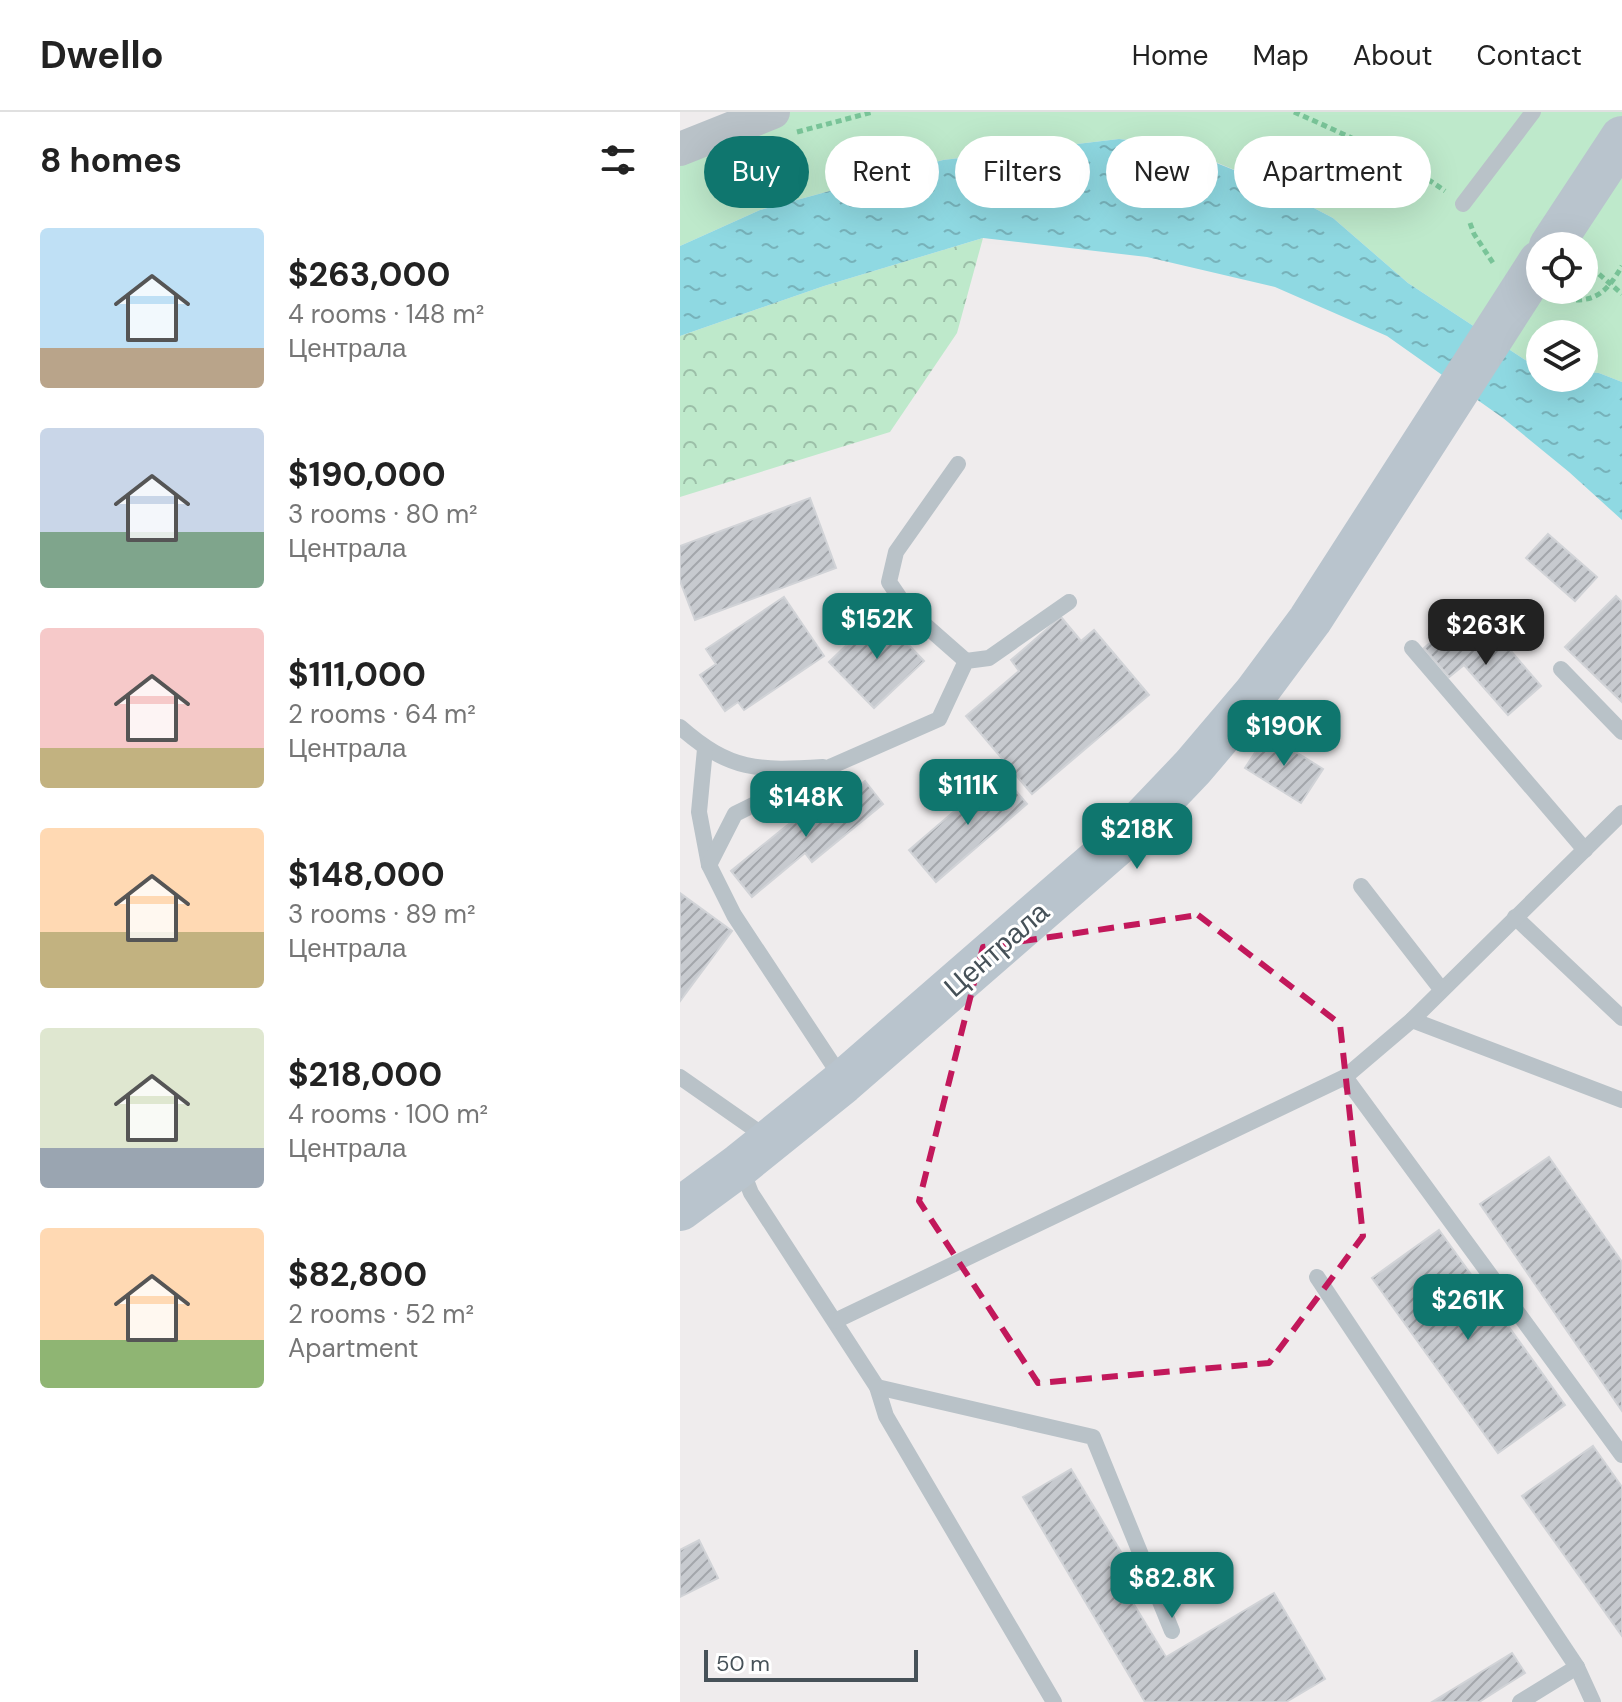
<!DOCTYPE html>
<html lang="en">
<head>
<meta charset="utf-8">
<style>
  :root { --surface:#fff; --page:#f6f6f6; --text:#222; --muted:#767676; --line:#e0e0e0; --accent:#0f766e }
  body { margin:0; font-family:"DM Sans",sans-serif; background:var(--page); color:var(--text); height:100vh; display:flex; flex-direction:column; font-size:30px; white-space:nowrap }
  * { box-sizing:border-box; margin:0 }
  p { font-size:26px; color:var(--muted) }
  .icon { flex:none; width:44px; height:44px; fill:none; stroke:currentColor; stroke-width:2; stroke-linecap:round; stroke-linejoin:round }
  .map { position:relative; flex:1; overflow:hidden }
  .side { display:flex; flex-direction:column; background:var(--surface); width:680px }
  .side>* { flex:none }
  .hud { position:absolute; left:24px; top:24px; width:760px; height:72px; display:flex; gap:16px }
  .buttons { position:absolute; left:846px; top:120px; display:grid; gap:16px }
  .buttons a { display:grid; place-items:center; width:72px; height:72px; border-radius:50%; background:var(--surface); box-shadow:0 8px 32px #0002; font-size:40px }
  .scale { position:absolute; left:24px; bottom:20px; width:214px; box-sizing:border-box; padding-left:8px; border:4px solid #465158; border-top:0; font-size:22px; line-height:28px; white-space:nowrap; color:#465158; -webkit-text-stroke:6px #fff; paint-order:stroke }
  .price { position:absolute; translate:-50% -68px; padding:0 18px; border-radius:16px; background:var(--accent); color:#fff; font-size:26px; line-height:52px; filter:drop-shadow(0 2px 4px #0008) }
  .price::after { content:''; position:absolute; left:50%; top:48px; width:24px; height:18px; margin-left:-12px; background:inherit; clip-path:polygon(0 0,100% 0,50% 100%) }
  .price.on { background:#222; color:#fff }
  ul { padding:0; list-style:none }
  li { display:flex; align-items:center; gap:24px; height:200px; padding:0 40px }
  li span { display:grid; place-items:center; flex:none; width:224px; height:160px; border-radius:8px; color:#555 }
  li>.icon { margin-inline-start:auto }
  span .icon { width:96px; height:96px; fill:#fffc; stroke-width:1 }
  li b { font-size:34px }
  h2 { display:flex; justify-content:space-between; align-items:center; height:96px; padding:0 40px; font-size:34px }
  .chip { padding:0 28px; border-radius:36px; background:var(--surface); box-shadow:0 8px 32px #0002; font-size:28px; line-height:72px }
  .chip.on { background:var(--accent); color:#fff }
  header { display:flex; align-items:center; gap:48px; box-sizing:border-box; height:112px; padding:0 40px; background:var(--surface); border-bottom:2px solid var(--line) }
  header strong { font-size:38px }
  nav { display:flex; gap:44px; margin-inline-start:auto; font-size:28px }
  main { display:flex; flex:1; min-height:0 }
  .map>svg:first-child { display:block }
  .green { fill:#bee9cb; fill-rule:evenodd }
  .forest { fill:url(#forest-crowns) }
  .water { fill:url(#water-ripples) }
  .lines { fill:none; stroke-linecap:round; stroke-linejoin:round }
  .stream { stroke:#8fd9e2; stroke-width:9 }
  .building { fill:url(#building-hatch); stroke:#d1d3d7; stroke-width:2 }
  .path { stroke:#79c498; stroke-width:5; stroke-dasharray:6 4; stroke-linecap:butt }
  .lane { stroke:#b9c2c8; stroke-width:16 }
  .street { stroke:#b9c2c8; stroke-width:34 }
  .secondary { stroke:#b9c4cd; stroke-width:44 }
  .marked { fill:none; stroke:#c2185b; stroke-width:6; stroke-dasharray:16 10; stroke-linejoin:round }
  .labels { text-anchor:middle; stroke-width:6; stroke-linejoin:round; paint-order:stroke }
  .street-label { font-size:28px; fill:#465158; stroke:#fff }
</style>
</head>
<body>
<header>
<strong>Dwello</strong>
<nav><a>Home</a><a>Map</a><a>About</a><a>Contact</a></nav>
</header>
<main>
<section class="side">
<h2>8 homes<svg class="icon" aria-label="filters" viewBox="0 0 24 24"><path d="M4 7h16M4 17h16"/><circle cx="9" cy="7" r="2"/><circle cx="15" cy="17" r="2"/></svg></h2>
<ul>
<li><span style="background:linear-gradient(#bfe0f5 75%,#b9a48a 0)"><svg class="icon" aria-label="home" viewBox="0 0 24 24"><path d="M3 11l9-7 9 7M6 9v11h12V9"/></svg></span><div><b>$263,000</b><p>4 rooms · 148 m²</p><p>Централа</p></div></li>
<li><span style="background:linear-gradient(#c9d6e8 65%,#7fa58c 0)"><svg class="icon" aria-label="home" viewBox="0 0 24 24"><path d="M3 11l9-7 9 7M6 9v11h12V9"/></svg></span><div><b>$190,000</b><p>3 rooms · 80 m²</p><p>Централа</p></div></li>
<li><span style="background:linear-gradient(#f6c9c9 75%,#c2b280 0)"><svg class="icon" aria-label="home" viewBox="0 0 24 24"><path d="M3 11l9-7 9 7M6 9v11h12V9"/></svg></span><div><b>$111,000</b><p>2 rooms · 64 m²</p><p>Централа</p></div></li>
<li><span style="background:linear-gradient(#ffd9b3 65%,#c2b280 0)"><svg class="icon" aria-label="home" viewBox="0 0 24 24"><path d="M3 11l9-7 9 7M6 9v11h12V9"/></svg></span><div><b>$148,000</b><p>3 rooms · 89 m²</p><p>Централа</p></div></li>
<li><span style="background:linear-gradient(#dfe7d0 75%,#9aa5b1 0)"><svg class="icon" aria-label="home" viewBox="0 0 24 24"><path d="M3 11l9-7 9 7M6 9v11h12V9"/></svg></span><div><b>$218,000</b><p>4 rooms · 100 m²</p><p>Централа</p></div></li>
<li><span style="background:linear-gradient(#ffd9b3 70%,#8fb573 0)"><svg class="icon" aria-label="home" viewBox="0 0 24 24"><path d="M3 11l9-7 9 7M6 9v11h12V9"/></svg></span><div><b>$82,800</b><p>2 rooms · 52 m²</p><p>Apartment</p></div></li>
</ul>
</section>
<div class="map">
<svg width="942" height="1590" viewBox="0 0 942 1590">
  <defs>
    <pattern id="forest-crowns" width="20" height="18" patternUnits="userSpaceOnUse" patternTransform="scale(2)"><rect width="20" height="18" fill="#bee9cb"/><path d="M2 6a3 3 0 1 1 6 0M12 15a3 3 0 1 1 6 0" fill="none" stroke="#9cbfa8"/></pattern>
    <pattern id="water-ripples" width="26" height="14" patternUnits="userSpaceOnUse" patternTransform="scale(2)"><rect width="26" height="14" fill="#8fd9e2"/><path d="M2 4q2-2 4 0t4 0M15 11q2-2 4 0t4 0" fill="none" stroke="#77b2ba"/></pattern>
    <pattern id="building-hatch" width="6" height="6" patternUnits="userSpaceOnUse" patternTransform="scale(2)"><rect width="6" height="6" fill="#c7cacf"/><path d="M-1 1l2-2M0 6l6-6M5 7l2-2" fill="none" stroke="#a3a6ab"/></pattern>
  </defs>
  <rect width="100%" height="100%" fill="#efeced"/>
  <path class="green" d="M 51,0 L 942,0 L 942,270 L 919,261 L 904,260 L 904,222 L 860,222 L 860,254 L 853,253 L 728,171 L 653,106 L 586,71 L 492,32 L 439,27 L 263,48 L 80,98 L 0,134 L 0,42 ZM 860,134 L 904,134 L 904,178 L 860,178 Z"/>
  <polygon class="forest" points="303,126 277,221 210,320 0,385 0,224 144,174"/>
  <polygon class="water" points="439,27 492,33 586,71 653,106 728,171 853,253 860,254 860,266 904,266 904,260 919,261 942,270 942,408 889,360 823,306 707,224 595,175 467,145 303,126 144,174 0,224 0,134 80,98 263,48"/>
  <g class="lines">
    <polyline class="stream" points="100,75 104,104"/>
  </g>
  <g class="building">
    <polygon points="130,386 156,456 15,508 0,469 0,434"/>
    <polygon points="868,422 917,465 895,489 846,446"/>
    <polygon points="936,484 942,490 942,590 885,535"/>
    <polygon points="104,485 144,544 64,598 58,590 45,599 20,563 36,552 26,537"/>
    <polygon points="199,502 244,549 194,596 149,550"/>
    <polygon points="381,505 401,529 414,518 469,583 352,682 286,604 339,559 331,548"/>
    <polygon points="769,514 789,537 812,517 861,574 828,603 784,553 769,565 744,536"/>
    <polygon points="587,622 643,657 621,691 565,656"/>
    <polygon points="320,660 347,692 256,770 229,738"/>
    <polygon points="185,669 203,692 132,750 125,741 72,785 51,759 126,698 136,709"/>
    <polygon points="0,781 52,819 0,889"/>
    <polygon points="869,1045 942,1150 942,1299 800,1092"/>
    <polygon points="759,1118 885,1293 818,1341 692,1166"/>
    <polygon points="913,1334 942,1375 942,1524 842,1384"/>
    <polygon points="391,1357 444,1445 430,1453 486,1545 594,1481 645,1567 606,1590 465,1590 343,1385"/>
    <polygon points="19,1428 38,1466 0,1485 0,1438"/>
    <polygon points="832,1541 845,1561 799,1590 752,1590"/>
  </g>
  <g class="lines">
    <g class="path">
      <path d="M 614,0 C 666,23 719,46 765,79"/>
      <polyline points="117,20 193,0"/>
      <polyline points="790,111 794,122 815,154"/>
      <polyline points="904,149 942,182"/>
      <path d="M 876,186 C 912,192 924,185 942,154"/>
    </g>
    <g class="lane">
      <polyline points="783,92 853,0"/>
      <polyline points="278,352 216,440 209,470 228,498 286,549"/>
      <polyline points="732,536 905,738"/>
      <polyline points="881,557 942,620"/>
      <path d="M 0,615 C 50,659 78,659 143,655"/>
      <polyline points="25,637 19,700 29,753"/>
      <polyline points="681,774 761,877"/>
      <polyline points="835,805 942,906"/>
      <polyline points="732,908 942,988"/>
      <polyline points="0,965 90,1028"/>
      <polyline points="665,965 942,1343"/>
      <polyline points="163,968 54,803 29,753 55,702 152,654 259,607 286,549 309,546 389,490"/>
      <polyline points="61,1055 71,1081 197,1275 206,1304 374,1590"/>
      <polyline points="637,1165 897,1555 913,1590"/>
      <polyline points="155,1209 665,965 732,908 942,701"/>
      <polyline points="197,1275 413,1325 492,1519"/>
      <polyline points="840,1590 897,1555"/>
    </g>
    <polyline class="street" points="0,37 93,0"/>
    <g class="secondary">
      <polyline points="871,134 942,26"/>
      <polyline points="0,1097 60,1053 163,970 453,718 513,655 575,582 630,508 860,150"/>
    </g>
  </g>
  <path class="marked" d="M 518,803 L 660,912 L 683,1124 L 589,1251 L 358,1271 L 239,1089 L 303,835 Z"/>
  <g class="labels">
    <g class="street-label">
      <text transform="translate(316 837) rotate(-41)" y="10">Централа</text>
    </g>
  </g>
</svg>
<div class="buttons">
<a><svg class="icon" aria-label="locate" viewBox="0 0 24 24"><circle cx="12" cy="12" r="6"/><path d="M12 2v4M12 18v4M2 12h4M18 12h4"/></svg></a>
<a><svg class="icon" aria-label="layers" viewBox="0 0 24 24"><path d="M12 4l9 5-9 5-9-5zM3 14l9 5 9-5"/></svg></a>
</div>
<div class="scale">50 m</div>
<b class="price" style="left:197px;top:549px">$152K</b>
<b class="price on" style="left:806px;top:555px">$263K</b>
<b class="price" style="left:604px;top:656px">$190K</b>
<b class="price" style="left:288px;top:715px">$111K</b>
<b class="price" style="left:126px;top:727px">$148K</b>
<b class="price" style="left:457px;top:759px">$218K</b>
<b class="price" style="left:788px;top:1230px">$261K</b>
<b class="price" style="left:492px;top:1508px">$82.8K</b>
<div class="hud">
<a class="chip on">Buy</a>
<a class="chip">Rent</a>
<a class="chip">Filters</a>
<a class="chip">New</a>
<a class="chip">Apartment</a>
</div>
</div>
</main>
</body>
</html>
